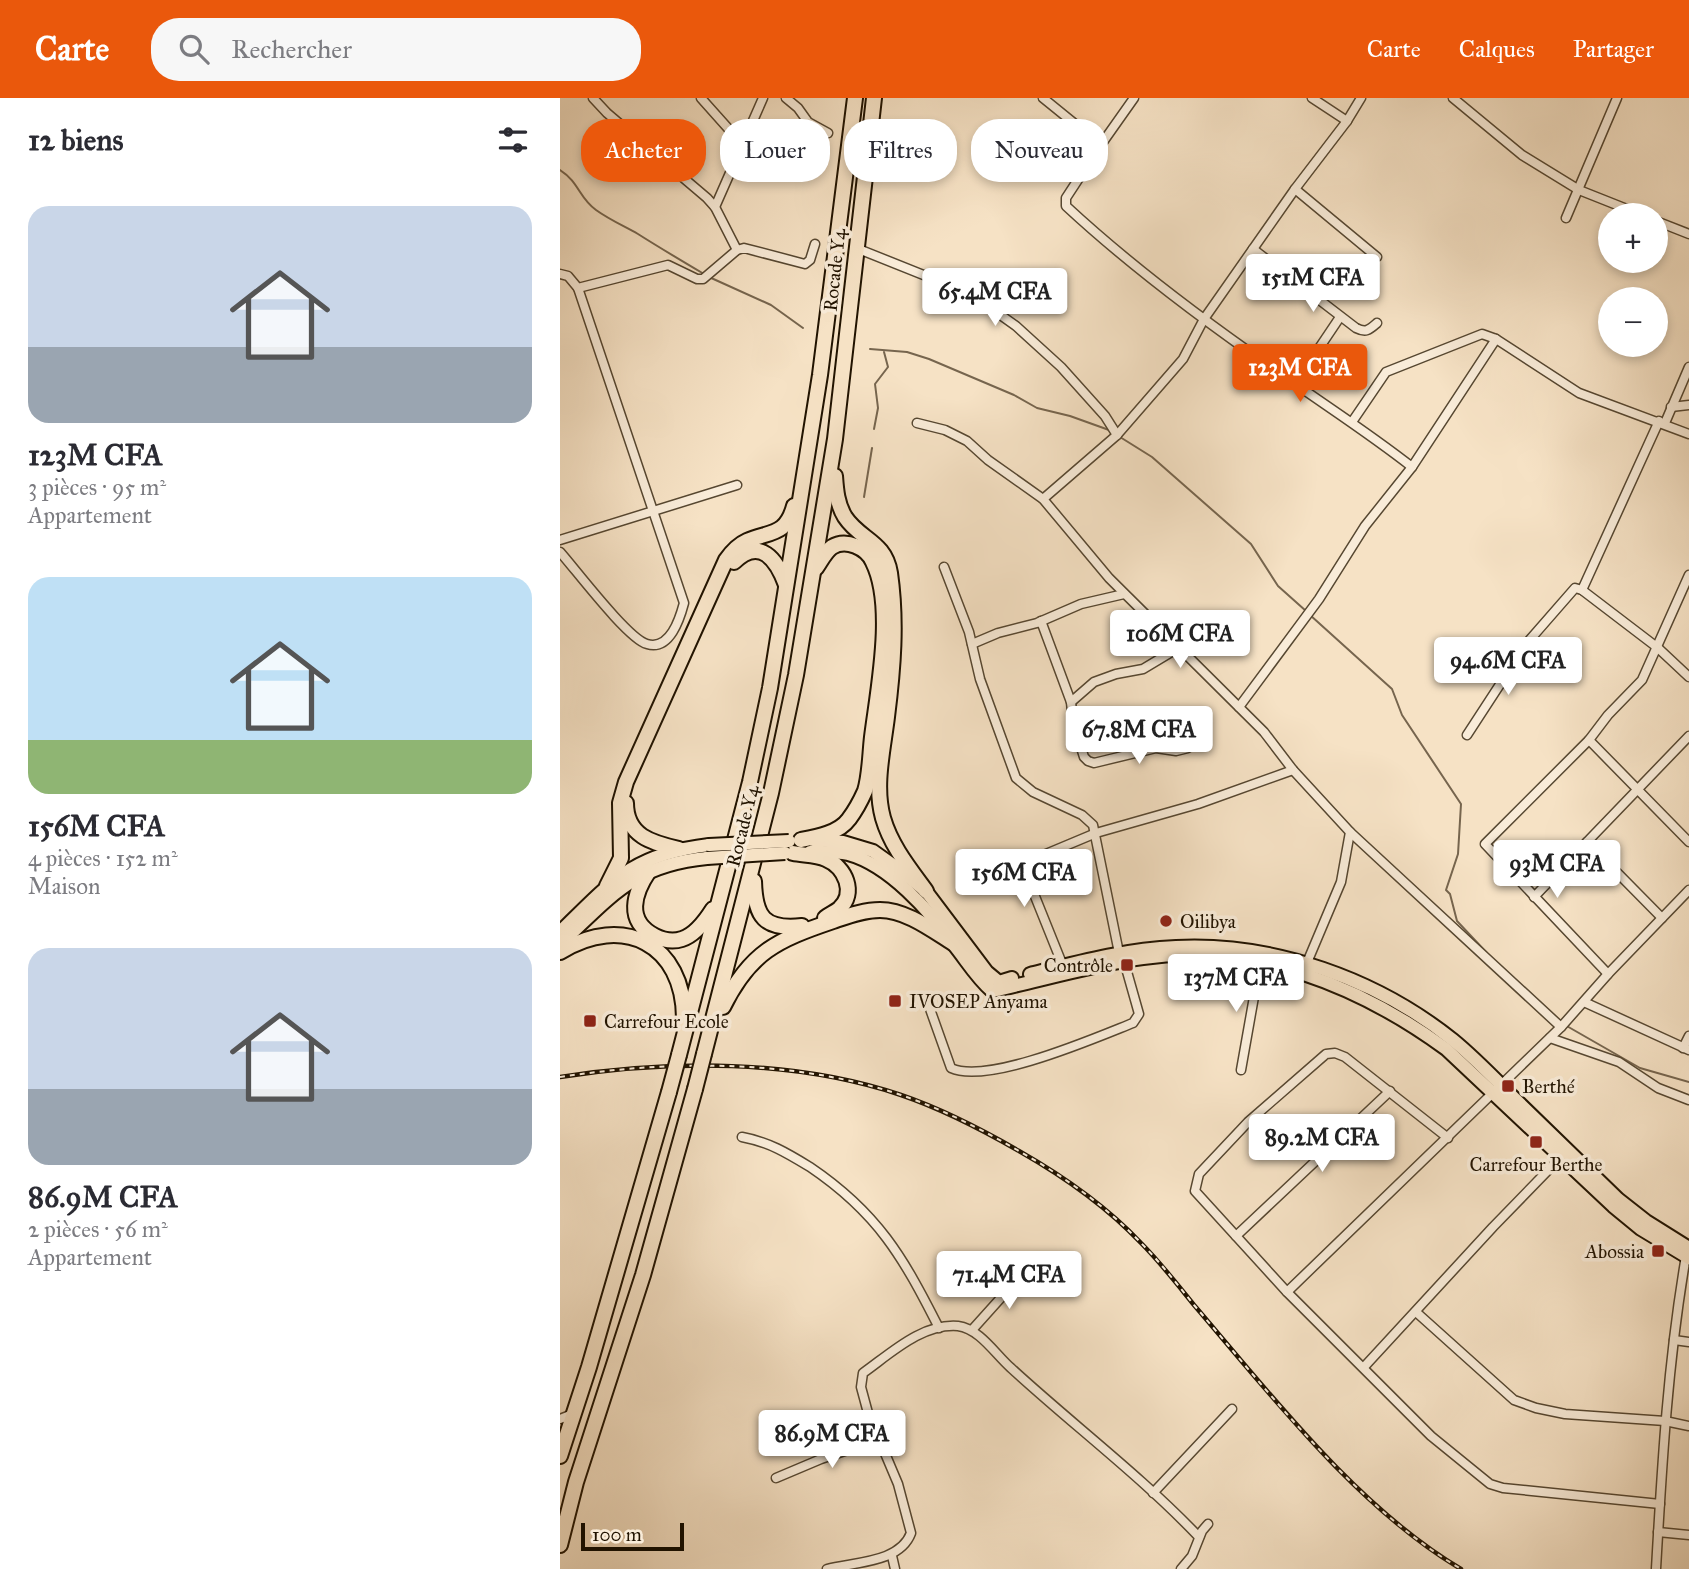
<!DOCTYPE html>
<html lang="fr">
<head>
<meta charset="utf-8">
<style>
  :root { --surface:#fff; --page:#f7f7f7; --text:#2b2b33; --muted:#7c7c81; --accent:#ea580c }
  body { margin:0; font-family:"IM FELL Great Primer",serif; background:var(--page); color:var(--text); height:100vh; display:flex; flex-direction:column; font-size:26px; white-space:nowrap }
  * { box-sizing:border-box; margin:0 }
  p { font-size:23px; color:var(--muted) }
  .icon { flex:none; width:38px; height:38px; fill:none; stroke:currentColor; stroke-width:2; stroke-linecap:round; stroke-linejoin:round }
  .map { position:relative; flex:1; overflow:hidden }
  .panel { display:flex; flex-direction:column; background:var(--surface); width:560px }
  .panel>* { flex:none }
  .top-card { position:absolute; left:21px; top:21px; width:665px; height:63px; display:flex; gap:14px }
  .buttons { position:absolute; left:1038px; top:105px; display:grid; gap:14px }
  .buttons a { display:grid; place-items:center; width:70px; height:70px; border-radius:50%; background:var(--surface); box-shadow:0 4px 10px #0003; font-size:35px }
  .scale { position:absolute; left:21px; bottom:18px; width:103px; box-sizing:border-box; padding-left:7px; border:4px solid #211300; border-top:0; font-size:19px; line-height:24px; white-space:nowrap; color:#211300; -webkit-text-stroke:5px #f9ecd9; paint-order:stroke }
  .price { position:absolute; translate:-50% -60px; padding:0 16px; border-radius:7px; background:#fff; color:#222; font-size:23px; line-height:46px; filter:drop-shadow(0 2px 4px #0008) }
  .price::after { content:''; position:absolute; left:50%; top:42px; width:21px; height:16px; margin-left:-10px; background:inherit; clip-path:polygon(0 0,100% 0,50% 100%) }
  .price.on { background:var(--accent); color:#fff }
  ul { padding:0; list-style:none }
  li { display:grid; align-content:center; gap:14px; height:371px; padding:0 28px }
  li span { display:grid; place-items:center; height:217px; border-radius:21px; color:#555 }
  li>.icon { margin-inline-start:auto }
  span .icon { width:126px; height:126px; fill:#fffc; stroke-width:1 }
  li b { font-size:30px }
  h2 { display:flex; justify-content:space-between; align-items:center; height:84px; padding:0 28px; font-size:30px }
  .chip { padding:0 24px; border-radius:28px; background:var(--surface); box-shadow:0 4px 10px #0003; font-size:24px; line-height:63px }
  .chip.on { background:var(--accent); color:#fff }
  header { display:flex; align-items:center; gap:42px; box-sizing:border-box; height:98px; padding:0 35px; background:var(--accent); color:#fff }
  header strong { font-size:33px }
  nav { display:flex; gap:38px; margin-inline-start:auto; font-size:24px }
  .search { width:490px; height:63px; background:var(--page); display:flex; align-items:center; gap:18px; box-sizing:border-box; padding:0 24px; border-radius:28px; color:var(--muted); font-size:26px }
  main { display:flex; flex:1; min-height:0 }
  .map>svg:first-child { display:block }
  .lines { fill:none; stroke-linecap:round; stroke-linejoin:round }
  .stream { stroke:#76654e; stroke-width:2 }
  .minor-casing { stroke:#564731; stroke-width:11 }
  .primary-casing { stroke:#211300; stroke-width:16 }
  .trunk-casing { stroke:#211300; stroke-width:18 }
  .minor { stroke:#f9ecd9; stroke-width:8 }
  .primary { stroke:#f6e2c5; stroke-width:12 }
  .trunk { stroke:#f6e2c5; stroke-width:14 }
  .rail-casing { stroke:#211300; stroke-width:4.5 }
  .rail { stroke:#f9ecd9; stroke-width:2; stroke-dasharray:5; stroke-linecap:butt }
  .primary-bridge-casing { stroke:#211300; stroke-width:16; stroke-linecap:butt }
  .trunk-bridge-casing { stroke:#211300; stroke-width:18; stroke-linecap:butt }
  .primary-bridge { stroke:#f6e2c5; stroke-width:12 }
  .trunk-bridge { stroke:#f6e2c5; stroke-width:14 }
  .poi-dot { fill:#8f2418; stroke:#f9ecd9; stroke-width:2.5 }
  .labels { text-anchor:middle; stroke-width:7; stroke-linejoin:round; paint-order:stroke }
  .street-label { font-size:19px; fill:#211300; stroke:#f9ecd9 }
  .poi-label { font-size:19px; fill:#211300; stroke:#f9ecd9; text-anchor:start }
</style>
</head>
<body>
<header>
<strong>Carte</strong>
<div class="search"><svg class="icon" aria-label="search" viewBox="0 0 24 24"><circle cx="10" cy="10" r="6"/><path d="M15 15l6 6"/></svg>Rechercher</div>
<nav><a>Carte</a><a>Calques</a><a>Partager</a></nav>
</header>
<main>
<section class="panel">
<h2>12 biens<svg class="icon" aria-label="filters" viewBox="0 0 24 24"><path d="M4 7h16M4 17h16"/><circle cx="9" cy="7" r="2"/><circle cx="15" cy="17" r="2"/></svg></h2>
<ul>
<li><span style="background:linear-gradient(#c9d6e8 65%,#9aa5b1 0)"><svg class="icon" aria-label="home" viewBox="0 0 24 24"><path d="M3 11l9-7 9 7M6 9v11h12V9"/></svg></span><div><b>123M CFA</b><p>3 pièces · 95 m²</p><p>Appartement</p></div></li>
<li><span style="background:linear-gradient(#bfe0f5 75%,#8fb573 0)"><svg class="icon" aria-label="home" viewBox="0 0 24 24"><path d="M3 11l9-7 9 7M6 9v11h12V9"/></svg></span><div><b>156M CFA</b><p>4 pièces · 152 m²</p><p>Maison</p></div></li>
<li><span style="background:linear-gradient(#c9d6e8 65%,#9aa5b1 0)"><svg class="icon" aria-label="home" viewBox="0 0 24 24"><path d="M3 11l9-7 9 7M6 9v11h12V9"/></svg></span><div><b>86.9M CFA</b><p>2 pièces · 56 m²</p><p>Appartement</p></div></li>
</ul>
</section>
<div class="map">
<svg width="1129" height="1471" viewBox="0 0 1129 1471">
  <rect width="100%" height="100%" fill="#f6e2c5"/>
  <filter id="stains"><feTurbulence type="fractalNoise" baseFrequency=".00286" numOctaves="4"/><feColorMatrix values="0 0 0 0 .2 0 0 0 0 .09 0 0 0 0 .02 0 0 0 .5 -.17"/></filter>
  <radialGradient id="worn" r=".72"><stop offset=".6" stop-color="#630" stop-opacity="0"/><stop offset="1" stop-color="#630" stop-opacity=".3"/></radialGradient>
  <g class="lines">
    <g class="stream">
      <path d="M 0,72 C 19,84 19,100 36,112 C 50,122 64,128 78,136 C 100,150 122,163 144,176"/>
      <polyline points="149,179 211,207 243,230"/>
      <polyline points="310,251 347,254 369,261 454,297 477,310 510,318 549,332"/>
      <polyline points="314,331 318,310 315,286 328,269 324,254"/>
      <polyline points="560,339 592,359 691,446 718,488 746,513"/>
      <polyline points="304,399 312,350"/>
      <polyline points="750,517 832,591 842,617 901,706 898,756 886,792 890,796 897,823 927,855"/>
      <polyline points="1005,927 1080,970 1129,984"/>
    </g>
    <g class="minor-casing">
      <g id="minor">
        <polyline points="33,0 47,15 147,100 155,109 177,152"/>
        <polyline points="141,0 182,46"/>
        <polyline points="226,0 238,10 248,24 268,35"/>
        <polyline points="483,0 520,30 538,51 574,0"/>
        <polyline points="752,0 787,23"/>
        <polyline points="893,0 962,57 1019,92 1082,117"/>
        <path d="M 538,51 L 506,100 L 506,108 C 576,173 655,231 734,285 C 774,313 814,339 852,369"/>
        <polyline points="735,91 817,159"/>
        <polyline points="155,109 203,0"/>
        <polyline points="1006,120 1057,0"/>
        <polyline points="1096,123 1129,136"/>
        <polyline points="296,150 411,196 456,228 501,269 545,318 557,337"/>
        <path d="M 693,151 L 796,230 C 806,235 809,232 817,225"/>
        <polyline points="0,176 8,178 18,190 108,167 137,181 143,181 177,152 184,150 245,166 250,162 255,146"/>
        <polyline points="735,286 780,219"/>
        <polyline points="1111,309 1129,307"/>
        <polyline points="792,324 826,274 922,236 936,241 1019,295 1129,336"/>
        <polyline points="357,325 385,332 407,343 428,362 483,401 549,480 704,634 733,672 790,734 781,784 746,867"/>
        <polyline points="1105,325 1129,269"/>
        <polyline points="483,401 557,337 623,261 644,221 735,91 787,23 801,0"/>
        <polyline points="0,442 177,387"/>
        <path d="M 0,454 C 16,472 68,541 87,546 C 110,553 120,520 124,505 L 18,190"/>
        <polyline points="384,469 409,534 420,581 456,680 473,694 522,717 533,727 559,855"/>
        <polyline points="1022,492 1099,323"/>
        <polyline points="481,523 511,604 513,624 524,659 528,663 534,665 596,650 616,653 628,650"/>
        <polyline points="412,546 438,535 477,525 521,506 564,496"/>
        <polyline points="511,604 534,584 556,576 583,571 618,550"/>
        <polyline points="679,609 759,501 805,428 852,369 936,241"/>
        <polyline points="907,637 967,545 1015,490 1022,492 1098,550 1129,579"/>
        <polyline points="1029,642 1048,617 1082,582 1129,477"/>
        <polyline points="790,734 1001,929"/>
        <polyline points="1027,744 1102,820"/>
        <polyline points="462,766 536,735 638,706 733,672"/>
        <polyline points="415,772 462,766 503,868"/>
        <polyline points="974,799 1129,638"/>
        <polyline points="1048,876 925,746 1029,642 1129,744"/>
        <polyline points="1024,904 1129,952"/>
        <path d="M 370,911 L 391,970 C 427,987 535,940 573,925 L 579,916 L 564,863"/>
        <polyline points="990,940 1059,964 1098,990 1129,1002"/>
        <polyline points="1123,950 1129,938"/>
        <polyline points="681,972 700,865"/>
        <path d="M 182,1039 C 209,1044 227,1055 250,1069 C 318,1115 343,1159 379,1230"/>
        <polyline points="888,1040 785,959 775,955 766,956 688,1024 639,1076 635,1093 727,1194 871,1338 930,1386 943,1390 1100,1406"/>
        <polyline points="676,1138 830,993"/>
        <polyline points="727,1194 1001,929 1048,876 1129,792"/>
        <polyline points="856,1214 954,1302 976,1310 1005,1316 1105,1323 1129,1328"/>
        <polyline points="412,1232 464,1174"/>
        <polyline points="1114,1242 1129,1244"/>
        <polyline points="804,1269 933,1129 1001,1059"/>
        <polyline points="0,1321 15,1315"/>
        <polyline points="216,1380 261,1361 320,1341"/>
        <polyline points="593,1395 672,1311"/>
        <polyline points="1098,1434 1129,1437"/>
        <polyline points="332,1458 335,1471"/>
        <path d="M 267,1471 C 294,1464 340,1465 351,1435 L 338,1386 L 308,1315 L 301,1289 L 303,1275 C 330,1256 362,1225 398,1228 C 420,1231 435,1256 451,1270 C 513,1327 581,1378 639,1439"/>
        <polyline points="621,1471 632,1458 642,1433 648,1426"/>
        <path d="M 1096,1471 C 1102,1366 1108,1262 1126,1158"/>
      </g>
    </g>
    <g class="primary-casing">
      <g id="primary">
        <polyline points="253,742 283,744 313,753 341,773 366,793 427,874 439,884 452,880"/>
        <path d="M 250,754 C 262,754 276,753 288,756 C 329,767 370,813 394,847 C 407,863 416,879 432,893 C 482,882 532,867 583,860 C 692,844 800,888 886,951 L 1053,1108 L 1081,1131 L 1129,1160"/>
        <path d="M 0,834 C 52,783 73,756 149,747"/>
        <path d="M 0,846 C 51,799 73,767 147,760"/>
        <path d="M 470,876 C 518,864 566,851 616,849 C 714,844 817,881 893,942 C 915,960 935,981 955,1001 C 989,1034 1024,1068 1058,1101 L 1086,1123 L 1129,1150"/>
      </g>
    </g>
    <g class="trunk-casing">
      <g id="trunk">
        <path d="M 275,378 C 276,392 277,406 285,419 C 300,442 325,443 330,475 C 337,524 333,571 327,619 C 323,652 314,688 323,720 C 331,748 350,771 366,793"/>
        <path d="M 174,464 C 200,438 217,462 226,487"/>
        <path d="M 66,705 C 66,738 92,745 119,751"/>
        <path d="M 241,742 C 257,739 279,735 289,721 C 295,713 301,702 305,693 C 310,677 310,656 312,639 C 318,591 335,508 313,464 C 307,450 286,440 272,449 C 265,454 261,463 256,470"/>
        <path d="M 233,755 C 243,757 257,757 266,761 C 285,769 297,795 279,811 C 275,814 269,817 265,820"/>
        <path d="M 89,773 C 74,795 65,823 95,838 C 103,842 113,844 122,841 C 135,837 146,822 153,811"/>
        <path d="M 194,783 C 195,819 204,832 242,828"/>
        <path d="M 47,788 L 61,760 L 60,705 L 66,684 L 166,462 C 171,455 178,447 187,443 C 210,433 226,438 234,408"/>
        <path d="M 0,854 C 63,815 124,846 124,921"/>
        <path d="M 163,909 C 190,854 217,842 273,823 C 288,818 304,812 320,812 C 346,812 372,832 393,845"/>
        <polyline points="144,956 211,695 236,577 275,341 314,0"/>
        <polyline points="119,957 190,684 210,590 260,277 295,0"/>
        <polyline points="0,1358 29,1269 109,994"/>
        <polyline points="0,1447 16,1384 83,1177 135,991"/>
      </g>
    </g>
    <use href="#minor" class="minor"/>
    <use href="#primary" class="primary"/>
    <use href="#trunk" class="trunk"/>
    <g class="rail-casing">
      <path id="rail" d="M 0,979 C 111,962 234,961 341,997 C 382,1011 421,1031 459,1053 C 503,1078 546,1108 581,1145 C 600,1164 617,1186 634,1207 C 712,1298 798,1410 901,1471"/>
    </g>
    <use href="#rail" class="rail"/>
    <g class="primary-bridge-casing">
      <g id="primary-bridge">
        <polyline points="149,747 229,743"/>
        <polyline points="147,760 225,755"/>
      </g>
    </g>
    <g class="trunk-bridge-casing">
      <g id="trunk-bridge">
        <polyline points="135,991 144,956"/>
        <polyline points="109,994 119,957"/>
      </g>
    </g>
    <use href="#primary-bridge" class="primary-bridge"/>
    <use href="#trunk-bridge" class="trunk-bridge"/>
  </g>
  <g class="poi-dot">
    <circle cx="606" cy="823" r="7"/>
    <rect x="560" y="860" width="14" height="14" rx="3.5"/>
    <rect x="328" y="896" width="14" height="14" rx="3.5"/>
    <rect x="23" y="916" width="14" height="14" rx="3.5"/>
    <rect x="941" y="981" width="14" height="14" rx="3.5"/>
    <rect x="969" y="1037" width="14" height="14" rx="3.5"/>
    <rect x="1091" y="1146" width="14" height="14" rx="3.5"/>
  </g>
  <g class="labels">
    <g class="street-label">
      <text transform="translate(274 172) rotate(-84)" y="7">Rocade Y4</text>
      <text transform="translate(182 728) rotate(-76)" y="7">Rocade Y4</text>
    </g>
    <g class="poi-label">
      <text x="620" y="830">Oilibya</text>
      <text x="553" y="874" text-anchor="end">Contrôle</text>
      <text x="349" y="910">IVOSEP Anyama</text>
      <text x="44" y="930">Carrefour Ecole</text>
      <text x="962" y="995">Berthé</text>
      <text x="976" y="1073" text-anchor="middle">Carrefour Berthe</text>
      <text x="1084" y="1160" text-anchor="end">Abossia</text>
    </g>
  </g>
  <rect width="100%" height="100%" filter="url(#stains)"/>
  <rect width="100%" height="100%" fill="url(#worn)"/>
</svg>
<div class="buttons">
<a>+</a>
<a>−</a>
</div>
<div class="scale">100 m</div>
<b class="price" style="left:753px;top:216px">151M CFA</b>
<b class="price" style="left:435px;top:230px">65.4M CFA</b>
<b class="price on" style="left:740px;top:306px">123M CFA</b>
<b class="price" style="left:620px;top:572px">106M CFA</b>
<b class="price" style="left:948px;top:599px">94.6M CFA</b>
<b class="price" style="left:579px;top:668px">67.8M CFA</b>
<b class="price" style="left:997px;top:802px">93M CFA</b>
<b class="price" style="left:464px;top:811px">156M CFA</b>
<b class="price" style="left:676px;top:916px">137M CFA</b>
<b class="price" style="left:762px;top:1076px">89.2M CFA</b>
<b class="price" style="left:449px;top:1213px">71.4M CFA</b>
<b class="price" style="left:272px;top:1372px">86.9M CFA</b>
<div class="top-card">
<a class="chip on">Acheter</a>
<a class="chip">Louer</a>
<a class="chip">Filtres</a>
<a class="chip">Nouveau</a>
</div>
</div>
</main>
</body>
</html>
